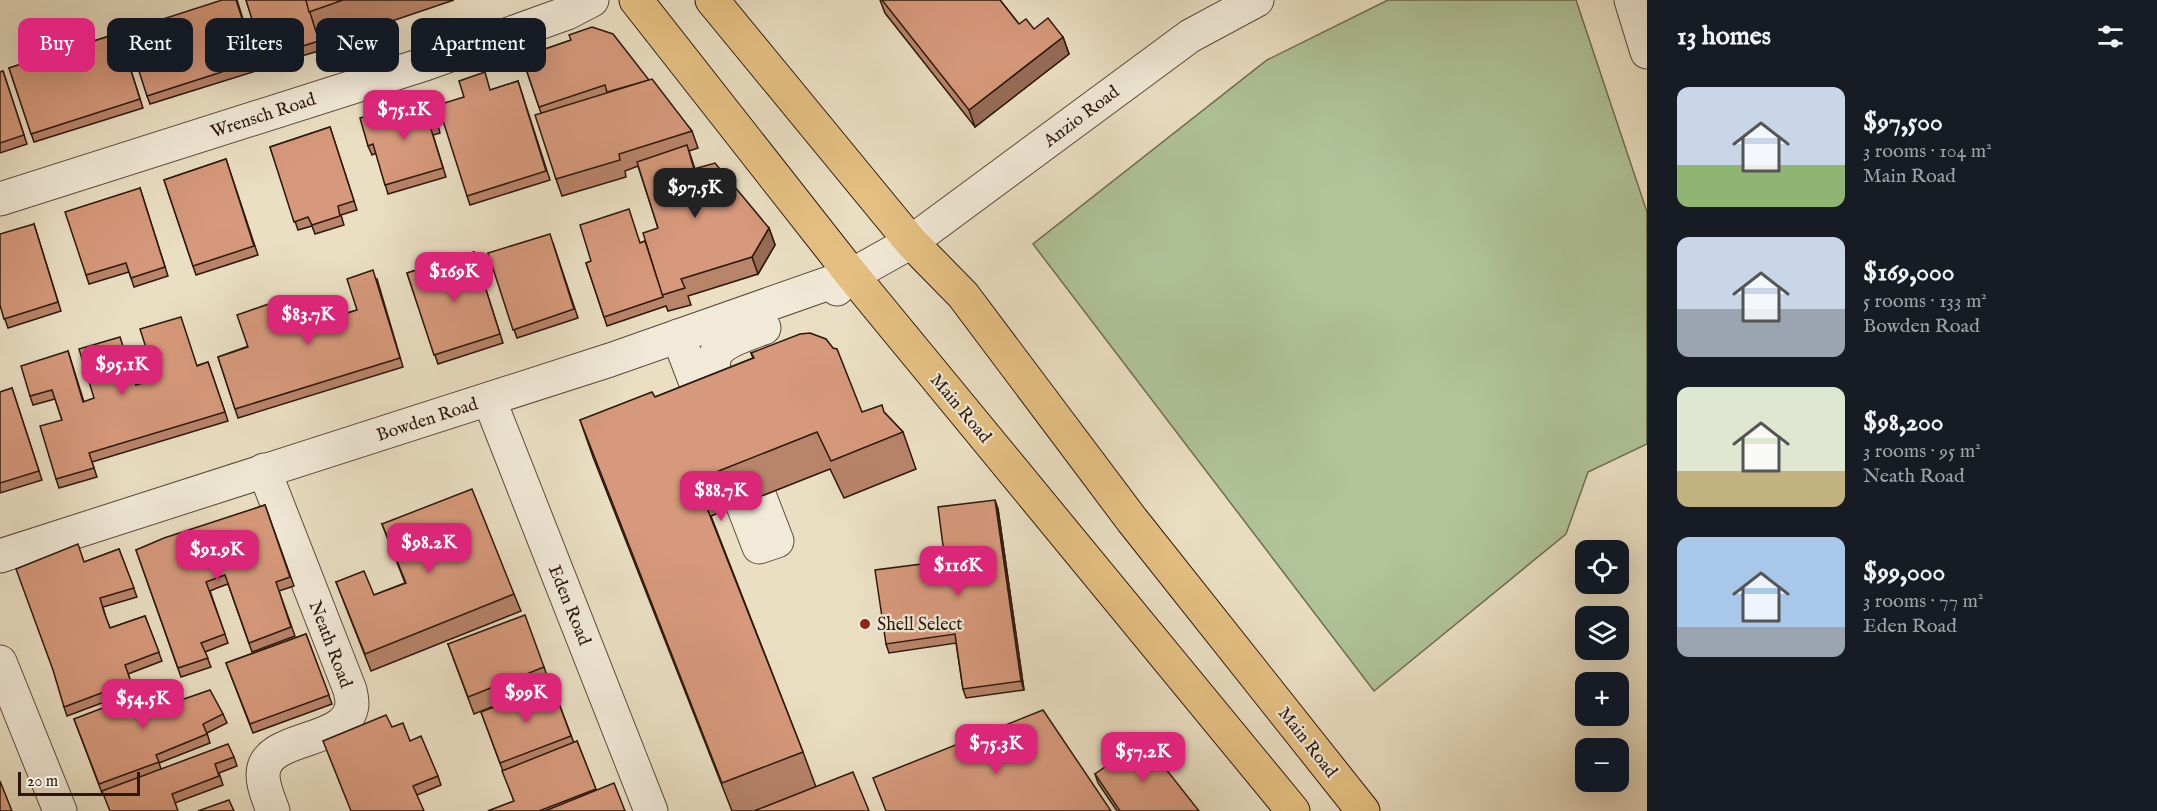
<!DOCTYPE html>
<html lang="en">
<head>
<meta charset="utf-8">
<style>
  :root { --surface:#171b24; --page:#20242c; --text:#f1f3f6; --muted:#9ea1a6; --accent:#db2777 }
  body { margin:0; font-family:"IM FELL English",serif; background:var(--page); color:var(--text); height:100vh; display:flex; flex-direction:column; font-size:22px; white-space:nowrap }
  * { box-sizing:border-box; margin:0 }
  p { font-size:20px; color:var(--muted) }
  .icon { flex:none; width:33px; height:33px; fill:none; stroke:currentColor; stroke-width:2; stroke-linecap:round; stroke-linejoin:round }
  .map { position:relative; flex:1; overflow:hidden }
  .side { display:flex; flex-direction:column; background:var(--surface); width:510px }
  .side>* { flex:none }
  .top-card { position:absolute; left:18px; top:18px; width:570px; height:54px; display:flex; gap:12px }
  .tools { position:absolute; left:1575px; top:540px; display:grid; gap:12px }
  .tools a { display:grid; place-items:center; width:54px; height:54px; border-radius:12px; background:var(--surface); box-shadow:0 6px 24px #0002; font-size:30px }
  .scale { position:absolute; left:18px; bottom:15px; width:122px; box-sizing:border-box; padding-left:6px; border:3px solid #2d180d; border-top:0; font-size:16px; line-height:21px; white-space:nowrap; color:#2d180d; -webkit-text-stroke:4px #f1ead8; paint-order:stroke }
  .price { position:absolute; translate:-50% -51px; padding:0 14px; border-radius:12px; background:var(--accent); color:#fff; font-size:20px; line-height:39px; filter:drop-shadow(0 2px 3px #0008) }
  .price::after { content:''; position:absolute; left:50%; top:36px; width:18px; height:14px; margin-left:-9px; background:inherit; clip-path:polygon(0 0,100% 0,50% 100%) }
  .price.selected { background:#222; color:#fff }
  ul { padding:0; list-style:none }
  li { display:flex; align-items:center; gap:18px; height:150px; padding:0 30px }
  li span { display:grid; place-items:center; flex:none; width:168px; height:120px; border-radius:12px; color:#555 }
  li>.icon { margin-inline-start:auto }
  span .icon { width:72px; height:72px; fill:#fffc; stroke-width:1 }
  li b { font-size:26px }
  h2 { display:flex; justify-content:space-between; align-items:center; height:72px; padding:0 30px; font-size:26px }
  .pill { padding:0 21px; border-radius:12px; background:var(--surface); box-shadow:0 6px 24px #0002; font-size:21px; line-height:54px }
  .pill.selected { background:var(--accent); color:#fff }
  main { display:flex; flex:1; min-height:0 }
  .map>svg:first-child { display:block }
  .green { fill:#b0c399; stroke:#6e6e53; stroke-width:1.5 }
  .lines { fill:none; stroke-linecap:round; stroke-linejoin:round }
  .minor-casing { stroke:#5c4a3a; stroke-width:35 }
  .major-casing { stroke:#2d180d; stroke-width:35 }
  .minor { stroke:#f1ead8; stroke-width:33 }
  .major { stroke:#e5c082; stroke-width:33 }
  .wall { fill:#b8846a; stroke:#2d180d; stroke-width:1.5 }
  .shaded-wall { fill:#966b56; stroke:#2d180d; stroke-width:1.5 }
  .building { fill:#d6997b; stroke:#2d180d; stroke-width:1.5 }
  .poi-dot { fill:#8f2418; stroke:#f1ead8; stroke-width:2 }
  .labels { text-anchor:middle; stroke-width:4.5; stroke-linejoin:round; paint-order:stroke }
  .street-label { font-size:18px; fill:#2d180d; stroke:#f1ead8 }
  .poi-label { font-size:18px; fill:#2d180d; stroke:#f1ead8; text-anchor:start }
</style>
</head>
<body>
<main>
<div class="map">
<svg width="1647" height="811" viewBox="0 0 1647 811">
  <rect width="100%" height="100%" fill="#eadfc3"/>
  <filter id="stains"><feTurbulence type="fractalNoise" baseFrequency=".00333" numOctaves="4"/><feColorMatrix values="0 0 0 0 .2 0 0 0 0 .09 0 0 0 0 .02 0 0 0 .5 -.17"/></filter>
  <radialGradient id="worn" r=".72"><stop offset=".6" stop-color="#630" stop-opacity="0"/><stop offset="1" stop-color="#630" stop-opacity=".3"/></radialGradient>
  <polygon class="green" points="1388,0 1576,0 1647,212 1647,444 1588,472 1566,534 1374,691 1033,244 1267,60"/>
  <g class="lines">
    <g class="minor-casing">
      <g id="minor">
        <polyline points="1631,0 1647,52"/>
        <polyline points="0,199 425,64 567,13 592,0"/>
        <polyline points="837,289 852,275 911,242 1190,36 1257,0"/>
        <polyline points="678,336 705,407"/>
        <polyline points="489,399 651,811"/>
        <path d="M 724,411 C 708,353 703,349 764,328"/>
        <path d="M 264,470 L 350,690 C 351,694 352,699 352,704 C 349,746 263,733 263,775 C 263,788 269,799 273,811"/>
        <polyline points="742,503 759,547 777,541 760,497"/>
        <polyline points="0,556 610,360 852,275"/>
        <polyline points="0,662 60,811"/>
      </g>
    </g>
    <g class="major-casing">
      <g id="major">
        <polyline points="636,0 852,275 1293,811"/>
        <polyline points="712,0 911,242 963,295 1132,520 1363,811"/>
      </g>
    </g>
    <use href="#minor" class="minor"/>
    <use href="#major" class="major"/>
  </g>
  <g class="wall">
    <polygon points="237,0 259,70 150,104 147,96"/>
    <polygon points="246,0 454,0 321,45 318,35 322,50 268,66"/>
    <polygon points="880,0 1000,0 1019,24 1034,29 1063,37 1069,54 975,127 885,13"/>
    <polygon points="119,33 143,108 34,142 9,68"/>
    <polygon points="571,40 649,80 692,131 698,148 689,151 695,169 769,228 775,245 758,274 688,296 691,305 668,311 666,306 607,326 586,263 645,241 658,228 638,166 625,171 626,177 562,196 556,179 541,113 522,57"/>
    <polygon points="3,71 27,144 0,153 0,72"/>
    <polygon points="518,81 550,180 470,205 467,196 490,90"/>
    <polygon points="433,106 440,133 433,135 446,177 388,194 376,153 372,155 368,146"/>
    <polygon points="330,127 357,210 341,215 344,225 315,234 312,226 298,230 270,147"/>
    <polygon points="226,159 258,255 196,275 164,180"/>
    <polygon points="140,188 168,276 134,287 129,272 89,284 86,275"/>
    <polygon points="34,224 61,311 8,328 0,305"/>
    <polygon points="553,243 578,318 517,338 488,253"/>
    <polygon points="474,252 503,343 438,364 407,273"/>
    <polygon points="377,279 403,367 238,418 218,357 296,329 357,310"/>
    <polygon points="68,351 84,402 208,362 228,421 92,462 97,477 59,488 56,479 62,420 55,399 33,405 30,396"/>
    <polygon points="751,353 862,412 885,413 903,432 916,469 844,498 830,469 711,516 803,752 816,787 869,811 732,811 593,457 580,420 655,397 753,358"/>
    <polygon points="12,388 42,480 0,493 0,392"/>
    <polygon points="265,505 294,586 279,591 295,636 252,652 228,584 217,588 210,591 228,643 205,652 211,667 181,677 136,550"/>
    <polygon points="998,509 1024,690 966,698 963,689 956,643 889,653 886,644 945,561"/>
    <polygon points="382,524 514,594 521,611 371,671 336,582 374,595 405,583"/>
    <polygon points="119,549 137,597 103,607 106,618 110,628 145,616 162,661 128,674 134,691 67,716 64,707 84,562"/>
    <polygon points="306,634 332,704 253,733 226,663"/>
    <polygon points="448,644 544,667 550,684 474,714"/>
    <polygon points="552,685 574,743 577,741 596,790 625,811 488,811 514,801 481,712"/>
    <polygon points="181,700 223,714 227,723 207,733 210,743 159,763 161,769 234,757 237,766 219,773 223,785 175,803 102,793 74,719 136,702"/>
    <polygon points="392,727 410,741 438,776 441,785 417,795 351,811"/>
    <polygon points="1095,774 1199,811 1117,811 1098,783"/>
  </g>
  <g class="shaded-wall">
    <polygon points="1063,37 1069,54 975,127 969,110"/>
    <polygon points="769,228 775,245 758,274 752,257"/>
    <polygon points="995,500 998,509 1024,690 1021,681"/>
  </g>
  <g class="building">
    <polygon points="222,0 236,0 256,61 147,96 126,31"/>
    <polygon points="246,0 306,0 319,41 264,58"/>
    <polygon points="306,0 343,0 309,12"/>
    <polygon points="882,0 1000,0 1019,24 1026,19 1034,29 1048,18 1063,37 969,110"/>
    <polygon points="592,27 613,34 649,80 607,92 605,85 539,107 522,57 571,40 569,35"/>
    <polygon points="119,33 140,99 31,134 9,68"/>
    <polygon points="3,71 24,135 0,143 0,72"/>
    <polygon points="485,72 490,90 518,81 546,171 467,196 438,105 464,97 459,81"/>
    <polygon points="652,79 692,131 619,154 620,160 556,179 535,115"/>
    <polygon points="429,97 437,124 430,126 443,168 385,185 373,144 368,146 360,118"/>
    <polygon points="330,127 354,201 338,206 340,216 312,225 308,217 294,222 270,147"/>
    <polygon points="687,145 694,169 715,163 769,228 752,257 681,279 685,288 662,295 643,233 658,228 637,162"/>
    <polygon points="226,159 254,246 193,266 164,180"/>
    <polygon points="140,188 165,267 131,278 126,263 86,275 65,212"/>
    <polygon points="629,209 640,243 645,241 663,297 604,317 586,263 591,261 580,225"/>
    <polygon points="34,224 58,302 4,319 0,305 0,234"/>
    <polygon points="550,234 574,309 513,330 488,253"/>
    <polygon points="474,252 500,334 434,355 407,273"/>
    <polygon points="373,270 400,358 235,409 218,357 248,347 237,315 286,298 296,329 357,310 347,279"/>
    <polygon points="181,317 197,366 208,362 225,412 89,453 94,468 56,479 40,426 62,420 52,390 30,396 21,366 68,351 83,402 94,398 79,349 120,337 136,385 156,379 140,329"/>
    <polygon points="810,333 826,339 833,348 837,349 862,412 882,405 884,412 903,432 831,461 817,432 696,480 803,752 722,783 580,420 652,392 655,397 754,358 751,353 800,334"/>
    <polygon points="12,388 39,471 0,483 0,392"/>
    <polygon points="472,489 514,594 365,654 336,582 364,571 374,595 406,583 382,524"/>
    <polygon points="995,500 1021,681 963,689 955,634 886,644 875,570 945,561 938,507"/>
    <polygon points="265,505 290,577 276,582 291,627 249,643 225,575 214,579 206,582 225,634 201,643 208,658 178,668 136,550 164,538"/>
    <polygon points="78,544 84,562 119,549 134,588 100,598 104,612 110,628 145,616 159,652 125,665 131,682 64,707 53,670 16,569"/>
    <polygon points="525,615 544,667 468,697 448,644"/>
    <polygon points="306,634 329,695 250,724 226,663"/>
    <polygon points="552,685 571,736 500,763 481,712"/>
    <polygon points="176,686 181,700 210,690 223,714 203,724 207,734 156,755 159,762 99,784 74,719 134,696 136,702"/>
    <polygon points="1043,710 1111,811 886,811 873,778"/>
    <polygon points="386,715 392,727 403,723 410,741 421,736 438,776 413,786 424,811 351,811 323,741"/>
    <polygon points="1143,740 1199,811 1120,811 1095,774"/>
    <polygon points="577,741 596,789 539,811 488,811 514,801 502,771"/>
    <polygon points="228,744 234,757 215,764 219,776 172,794 178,811 110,811 102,791"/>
    <polygon points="853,772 869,811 754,811"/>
    <polygon points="0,781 12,811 0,811"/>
    <polygon points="614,783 625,811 545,811"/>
    <polygon points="229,800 234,811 198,811"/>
  </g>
  <circle class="poi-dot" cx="865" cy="624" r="6"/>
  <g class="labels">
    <g class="street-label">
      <text transform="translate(263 115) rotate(-18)" y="6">Wrensch Road</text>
      <text transform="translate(1081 116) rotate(-37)" y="6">Anzio Road</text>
      <text transform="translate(961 408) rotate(50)" y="6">Main Road</text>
      <text transform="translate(427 419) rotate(-18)" y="6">Bowden Road</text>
      <text transform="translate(570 605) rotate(68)" y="6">Eden Road</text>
      <text transform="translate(331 644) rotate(69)" y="6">Neath Road</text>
      <text transform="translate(1308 742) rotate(52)" y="6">Main Road</text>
    </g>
    <g class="poi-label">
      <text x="877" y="630">Shell Select</text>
    </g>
  </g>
  <rect width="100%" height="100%" filter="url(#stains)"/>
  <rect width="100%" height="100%" fill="url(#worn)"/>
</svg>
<div class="tools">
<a><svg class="icon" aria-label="locate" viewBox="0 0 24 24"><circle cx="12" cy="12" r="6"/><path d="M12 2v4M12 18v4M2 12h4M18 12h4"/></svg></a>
<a><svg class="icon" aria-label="layers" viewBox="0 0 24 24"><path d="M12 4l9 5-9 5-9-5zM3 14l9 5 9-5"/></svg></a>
<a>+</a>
<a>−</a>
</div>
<div class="scale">20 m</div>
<b class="price" style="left:404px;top:141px">$75.1K</b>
<b class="price selected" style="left:695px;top:219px">$97.5K</b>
<b class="price" style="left:454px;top:303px">$169K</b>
<b class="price" style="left:308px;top:346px">$83.7K</b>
<b class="price" style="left:122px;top:396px">$95.1K</b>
<b class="price" style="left:721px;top:522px">$88.7K</b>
<b class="price" style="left:429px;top:574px">$98.2K</b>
<b class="price" style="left:217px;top:581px">$91.9K</b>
<b class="price" style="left:958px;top:597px">$116K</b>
<b class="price" style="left:526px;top:724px">$99K</b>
<b class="price" style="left:143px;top:730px">$54.5K</b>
<b class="price" style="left:996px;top:775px">$75.3K</b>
<b class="price" style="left:1143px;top:783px">$57.2K</b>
<div class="top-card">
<a class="pill selected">Buy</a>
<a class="pill">Rent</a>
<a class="pill">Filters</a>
<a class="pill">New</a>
<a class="pill">Apartment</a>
</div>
</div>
<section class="side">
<h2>13 homes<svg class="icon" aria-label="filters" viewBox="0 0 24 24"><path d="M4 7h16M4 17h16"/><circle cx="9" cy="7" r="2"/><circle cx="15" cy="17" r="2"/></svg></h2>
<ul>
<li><span style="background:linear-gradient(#c9d6e8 65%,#8fb573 0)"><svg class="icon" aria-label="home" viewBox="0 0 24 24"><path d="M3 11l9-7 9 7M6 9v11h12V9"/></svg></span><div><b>$97,500</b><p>3 rooms · 104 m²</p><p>Main Road</p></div></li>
<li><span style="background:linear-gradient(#c9d6e8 60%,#9aa5b1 0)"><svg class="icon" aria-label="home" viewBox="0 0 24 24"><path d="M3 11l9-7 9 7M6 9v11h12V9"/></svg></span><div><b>$169,000</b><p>5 rooms · 133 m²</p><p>Bowden Road</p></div></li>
<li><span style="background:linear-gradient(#dfe7d0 70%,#c2b280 0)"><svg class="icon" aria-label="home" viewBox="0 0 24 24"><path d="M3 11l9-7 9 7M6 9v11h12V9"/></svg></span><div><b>$98,200</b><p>3 rooms · 95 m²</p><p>Neath Road</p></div></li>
<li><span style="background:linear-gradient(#a9c7e8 75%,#9aa5b1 0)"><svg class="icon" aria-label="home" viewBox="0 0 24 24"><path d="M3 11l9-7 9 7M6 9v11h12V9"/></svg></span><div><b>$99,000</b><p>3 rooms · 77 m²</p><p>Eden Road</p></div></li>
</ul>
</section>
</main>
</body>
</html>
